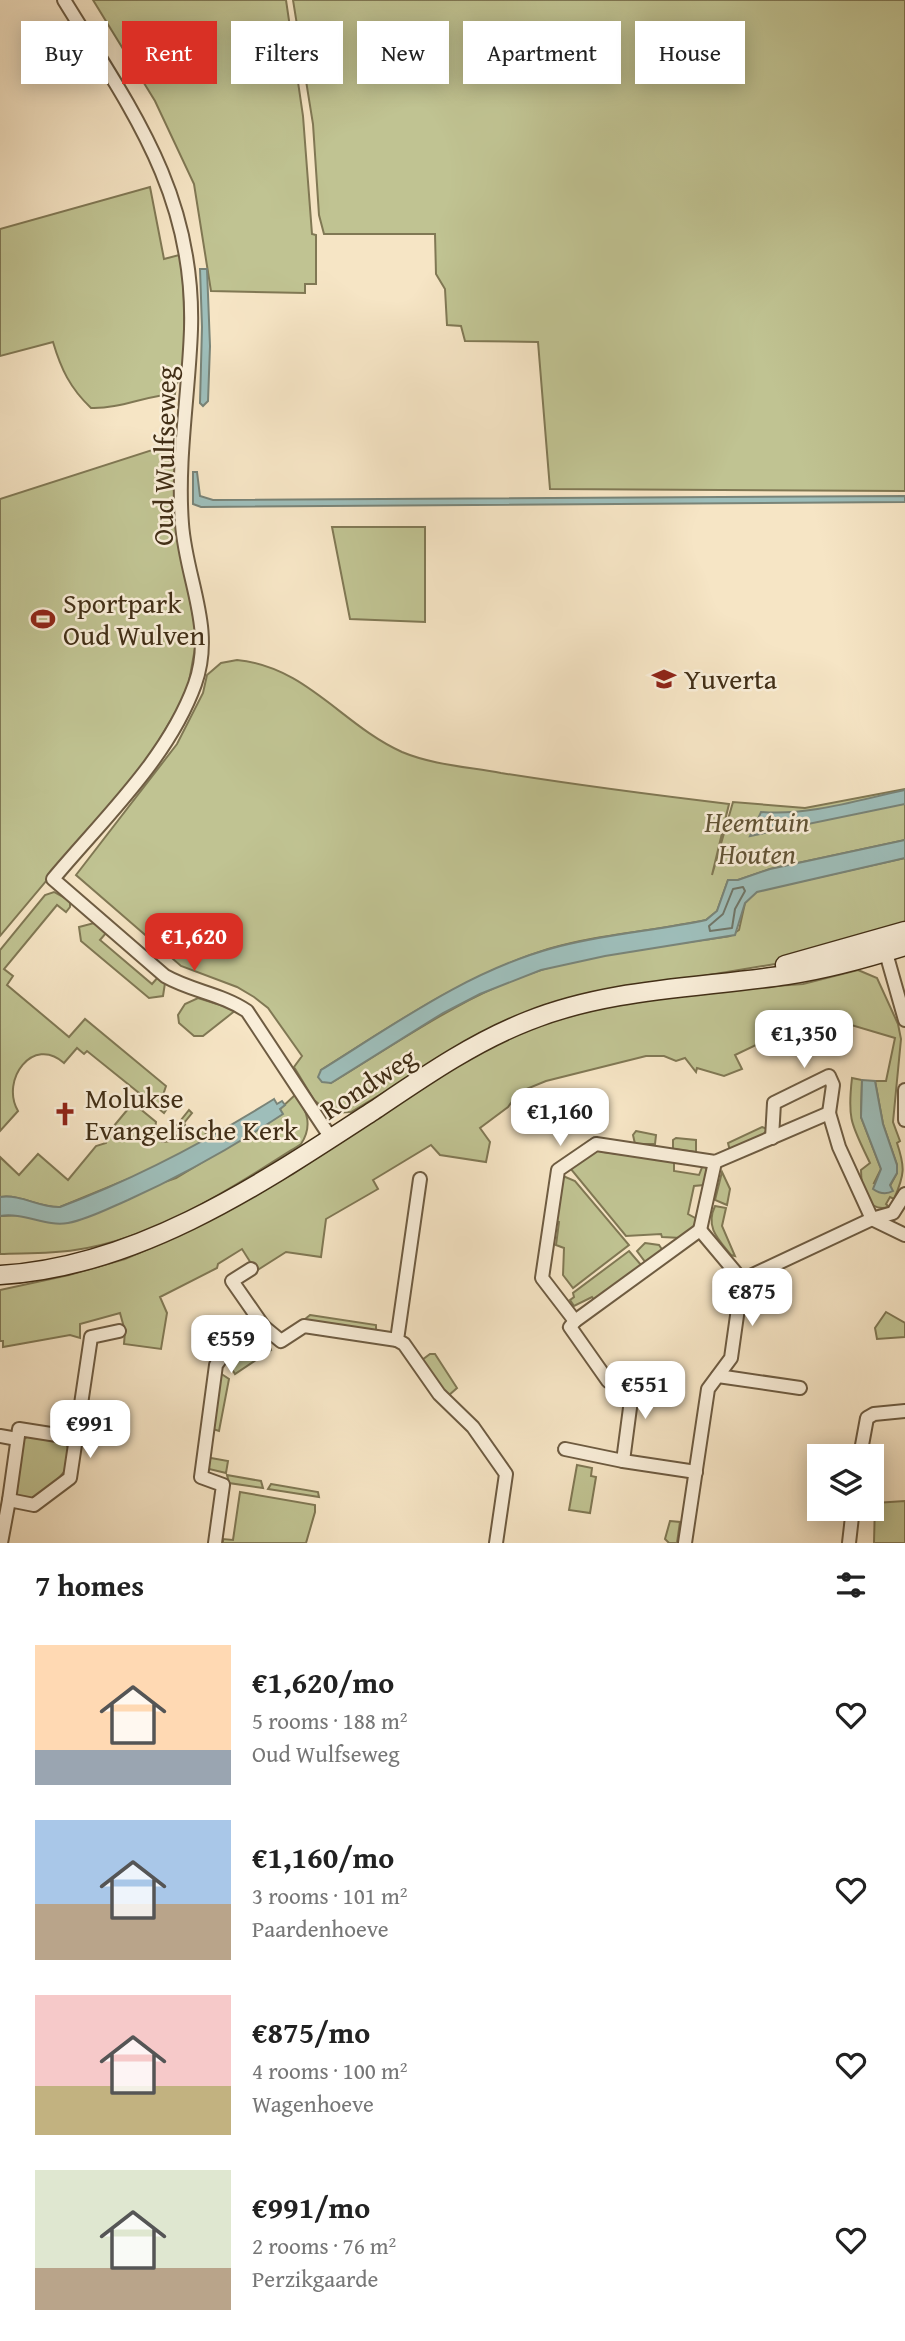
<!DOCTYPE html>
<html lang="en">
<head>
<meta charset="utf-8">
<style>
  :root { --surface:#fff; --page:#f6f6f6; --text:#222; --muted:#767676; --accent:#d93025 }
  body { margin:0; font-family:"Gentium Book Plus",serif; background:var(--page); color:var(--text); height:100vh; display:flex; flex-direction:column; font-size:26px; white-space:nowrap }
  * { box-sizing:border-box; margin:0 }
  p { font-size:23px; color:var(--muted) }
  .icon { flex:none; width:38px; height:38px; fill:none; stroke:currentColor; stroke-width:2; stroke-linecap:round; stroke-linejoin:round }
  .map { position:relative; height:1543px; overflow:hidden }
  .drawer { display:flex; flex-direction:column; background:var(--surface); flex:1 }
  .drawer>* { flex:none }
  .hud { position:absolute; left:21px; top:21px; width:864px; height:63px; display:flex; gap:14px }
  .fabs { position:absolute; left:807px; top:1444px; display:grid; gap:14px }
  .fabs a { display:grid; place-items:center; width:77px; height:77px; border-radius:0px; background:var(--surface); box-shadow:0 4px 18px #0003; font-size:35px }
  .price { position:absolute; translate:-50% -60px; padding:0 16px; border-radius:14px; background:#fff; color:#222; font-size:23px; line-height:46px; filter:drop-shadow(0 2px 4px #0008) }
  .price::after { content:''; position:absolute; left:50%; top:42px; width:21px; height:16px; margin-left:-10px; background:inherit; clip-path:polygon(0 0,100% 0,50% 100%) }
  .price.selected { background:var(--accent); color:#fff }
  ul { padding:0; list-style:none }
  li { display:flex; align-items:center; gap:21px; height:175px; padding:0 35px }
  li span { display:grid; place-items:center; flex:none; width:196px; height:140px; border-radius:0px; color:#555 }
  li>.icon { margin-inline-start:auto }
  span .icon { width:84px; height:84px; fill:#fffc; stroke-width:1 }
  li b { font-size:30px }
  h2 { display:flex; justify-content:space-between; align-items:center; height:84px; padding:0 35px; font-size:30px }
  .tag { padding:0 24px; border-radius:0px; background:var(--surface); box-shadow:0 4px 18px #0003; font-size:24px; line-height:63px }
  .tag.selected { background:var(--accent); color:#fff }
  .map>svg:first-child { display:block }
  .green { fill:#c0c392; stroke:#807854; stroke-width:2 }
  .water { fill:#9ebeba; stroke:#798478; stroke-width:2 }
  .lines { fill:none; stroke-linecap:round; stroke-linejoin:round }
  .shore { stroke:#707668; stroke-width:2 }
  .street-casing { stroke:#6e5c42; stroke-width:16 }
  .secondary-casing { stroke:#412e16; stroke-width:21 }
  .street { stroke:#f9eed9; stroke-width:12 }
  .secondary { stroke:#f9eed9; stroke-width:18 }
  .labels { text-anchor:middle; stroke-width:5; stroke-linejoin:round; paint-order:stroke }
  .street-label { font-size:28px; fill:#412e16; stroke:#f9eed9 }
  .poi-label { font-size:28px; fill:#412e16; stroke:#f9eed9; text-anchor:start }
  .park-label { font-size:28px; font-style:italic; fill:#615335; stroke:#f9eed9 }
</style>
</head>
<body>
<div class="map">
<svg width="905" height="1543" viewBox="0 0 905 1543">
  <rect width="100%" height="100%" fill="#f6e5c5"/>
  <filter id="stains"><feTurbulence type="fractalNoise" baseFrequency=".00286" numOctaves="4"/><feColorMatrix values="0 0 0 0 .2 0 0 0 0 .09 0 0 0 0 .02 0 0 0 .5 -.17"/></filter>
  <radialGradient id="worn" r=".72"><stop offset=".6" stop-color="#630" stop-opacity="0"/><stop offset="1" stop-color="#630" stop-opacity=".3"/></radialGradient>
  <g class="green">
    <polygon points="93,0 286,0 303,116 312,234 316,235 316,284 305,284 305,293 211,291 194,184 155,101"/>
    <polygon points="293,0 905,0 905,491 550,489 538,342 465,341 461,326 447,325 445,289 436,274 435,234 324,234 319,215 313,124"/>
    <path d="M 150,187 L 164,259 L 183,254 L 185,371 L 176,385 L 175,394 C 146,395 121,409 91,408 C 70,388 61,369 53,342 L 0,356 L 0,229 Z"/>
    <polygon points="180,441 180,548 197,637 187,693 146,762 0,936 0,499"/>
    <polygon points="332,527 425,527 425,622 350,619"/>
    <path d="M 237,660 C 307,667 342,725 402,752 C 433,765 469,767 501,773 C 577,785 653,795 729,804 L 712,875 L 733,802 L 805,808 L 905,789 L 905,840 L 770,869 L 738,880 L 728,880 L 717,911 L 706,920 C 654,931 599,934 548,949 C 465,975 394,1024 321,1070 L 325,1080 L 331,1083 C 399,1042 465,994 541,970 C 602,951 667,946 730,936 L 739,930 L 745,903 L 757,891 L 905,858 L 905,926 L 775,964 L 602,993 L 457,1049 L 351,1112 L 330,1113 L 314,1100 L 294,1067 L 302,1056 L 268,1008 L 254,997 L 237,987 L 181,966 L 76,875 L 177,744 L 203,693 L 207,675 L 221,663 Z"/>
    <path d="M 54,892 L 70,901 L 70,907 L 66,912 L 57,905 L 4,969 L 13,976 L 7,985 L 69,1037 L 85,1019 L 166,1086 L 163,1095 L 173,1100 L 164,1113 L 87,1051 L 84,1054 L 77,1048 L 64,1063 C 33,1035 0,1080 18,1111 L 0,1131 L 0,950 L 45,895 Z"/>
    <polygon points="94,923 107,932 100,940 152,984 159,976 165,983 163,996 149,998 81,941 79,927"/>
    <path d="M 858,970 L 877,978 L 898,1024 L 901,1039 L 893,1122 L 900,1141 L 897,1143 C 905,1167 905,1174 894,1199 L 890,1197 L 886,1204 L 889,1207 C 867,1214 861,1186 861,1170 L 870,1163 C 852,1125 847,1121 852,1078 L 862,1080 L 861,1117 L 881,1169 L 874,1183 L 890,1186 L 897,1173 L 897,1165 L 883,1124 L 875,1081 L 886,1081 L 895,1038 L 848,1024 L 814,1038 L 811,1032 L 804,1036 L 798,1025 L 735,1055 L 742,1069 L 724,1076 L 697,1068 L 696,1072 L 685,1058 L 676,1061 L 664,1056 L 646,1056 L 546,1081 L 519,1092 L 508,1107 L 480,1128 L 490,1142 L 486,1162 L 440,1155 L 431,1145 L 373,1180 L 378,1189 L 326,1219 L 321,1257 L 286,1252 L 256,1271 L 242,1249 L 218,1264 L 217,1268 L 160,1297 L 167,1313 L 161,1349 L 124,1344 L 125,1331 L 120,1313 L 80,1324 L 80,1338 L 70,1335 L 3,1347 L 3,1341 L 0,1341 L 0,1290 L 69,1275 L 125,1259 L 162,1243 L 293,1174 L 431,1081 L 509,1036 L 565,1016 L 617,1004 L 722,990 L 803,984 Z"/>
    <polygon points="198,998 236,1010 203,1036 194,1036 179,1023 178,1015 185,1004"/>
    <path d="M 296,1094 C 307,1111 313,1126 301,1144 C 232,1188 157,1238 75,1250 C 50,1254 25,1253 0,1254 L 0,1216 L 22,1215 L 48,1222 L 176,1178 L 282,1114 L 280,1109 Z"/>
    <path d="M 133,1103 L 156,1122 L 154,1135 L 162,1142 L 173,1141 L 178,1134 L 177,1125 L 189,1110 L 192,1113 L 184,1123 L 190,1134 L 202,1127 L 209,1139 L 155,1168 L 60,1207 C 39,1208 22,1194 0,1197 L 0,1157 L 19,1175 L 38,1154 L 68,1180 L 96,1146 L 106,1143 L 108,1133 Z"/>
    <polygon points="762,1127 767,1129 763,1136 730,1151 728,1143"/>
    <polygon points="636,1131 656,1135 655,1144 635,1144 633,1135"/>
    <polygon points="676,1138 696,1140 696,1152 673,1149 673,1140"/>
    <polygon points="603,1149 604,1152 674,1161 674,1171 699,1175 703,1165 707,1167 704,1185 694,1186 688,1214 697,1219 697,1226 681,1238 662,1237 661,1234 626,1236 570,1168 596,1150"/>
    <polygon points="722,1172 730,1189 727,1205 715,1200"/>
    <polygon points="563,1176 575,1181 629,1245 573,1288 563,1275 564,1248 556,1245 559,1222 555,1221"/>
    <path d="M 715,1206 L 726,1208 L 722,1226 L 735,1256 L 731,1255 C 718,1239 705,1227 715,1206 Z"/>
    <polygon points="645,1243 659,1245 663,1251 646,1263 637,1251"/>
    <polygon points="629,1251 642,1266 594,1300 592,1297 574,1306 570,1300 574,1297 573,1293"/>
    <polygon points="886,1312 905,1323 905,1337 877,1339 875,1328"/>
    <polygon points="310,1315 376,1325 376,1333 304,1320"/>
    <polygon points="257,1338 267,1340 271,1350 235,1374 229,1364 231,1357 243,1348 246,1351 253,1346 251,1342"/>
    <polygon points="430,1354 435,1354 457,1388 448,1396 422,1360"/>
    <polygon points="220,1373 229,1379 219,1431 213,1429"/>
    <path d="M 29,1436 L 64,1441 C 84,1465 48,1488 32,1500 L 15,1495 L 23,1439 Z"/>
    <polygon points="211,1458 228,1461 226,1473 209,1469 208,1459"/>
    <polygon points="577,1465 592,1468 591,1476 596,1477 590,1513 569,1510"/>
    <polygon points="227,1475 261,1481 263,1488 229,1483"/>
    <polygon points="271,1484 318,1492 319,1497 268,1489"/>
    <polygon points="240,1492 315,1505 315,1512 306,1543 223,1543 223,1539 233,1540"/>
    <polygon points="905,1501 905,1543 874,1543 875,1503"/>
    <polygon points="670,1521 680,1522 677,1543 669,1543 665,1539"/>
  </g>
  <g class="water">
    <polygon points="200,269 207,269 210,346 208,401 203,406 200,403 202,327"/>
    <polygon points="193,472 197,472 200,496 213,500 905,496 905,502 201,507 193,504"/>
    <path d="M 905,790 L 905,804 L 750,836 L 761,812 C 809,816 858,800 905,790 Z"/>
    <path d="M 905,840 L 905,858 L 757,892 L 745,903 L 735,935 L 605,956 L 541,970 L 480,994 L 443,1013 L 331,1083 L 322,1082 L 318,1077 L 321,1070 C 395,1024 468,971 553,948 C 603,934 655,931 706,920 L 717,911 L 728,880 L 738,880 L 770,869 Z"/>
    <path d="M 862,1080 L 875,1081 L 883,1124 L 897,1165 L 897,1173 L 890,1185 L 893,1191 C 886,1195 880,1194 873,1189 L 881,1169 L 861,1117 Z"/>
    <path d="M 274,1099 L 277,1104 L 282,1101 L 285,1105 L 280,1109 L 283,1114 C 233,1147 183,1175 128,1200 C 109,1208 89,1219 68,1223 C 45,1227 24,1212 0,1216 L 0,1197 C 22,1194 39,1208 60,1207 C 137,1178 205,1142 274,1099 Z"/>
  </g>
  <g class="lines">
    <polygon class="shore" points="743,887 745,891 735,909 732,928 710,931 709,926 723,914 733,889"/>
    <g class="street-casing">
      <g id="street">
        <path d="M 64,0 C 131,109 195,194 191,329 C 189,393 177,459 182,524 C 186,580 215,628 195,684 C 168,759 103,819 53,879 L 165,976 C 191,991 222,994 247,1011 L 331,1138"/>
        <polyline points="884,946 905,1020"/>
        <polyline points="905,1090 905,1120"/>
        <polyline points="772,1138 774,1103 829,1076 833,1085 829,1113"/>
        <polyline points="420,1179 397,1340 404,1344 439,1394 473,1427 506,1474 496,1543"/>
        <polyline points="700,1230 715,1162"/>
        <polyline points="251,1269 232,1281 264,1327"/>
        <polyline points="742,1280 700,1230 575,1321 542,1278 558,1170 596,1144 715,1162 829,1113 839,1147 872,1219 905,1235"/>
        <polyline points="575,1321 570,1327 608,1381 633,1385 623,1461 696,1472"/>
        <polyline points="718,1376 800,1388"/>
        <polyline points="0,1436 17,1439"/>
        <polyline points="565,1449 623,1461"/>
        <polyline points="860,1456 867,1418 874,1414 905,1411"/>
        <polyline points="9,1500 19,1429 76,1438"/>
        <polyline points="1,1543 9,1500 34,1505 70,1478 91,1337 119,1331"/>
        <polyline points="215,1543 223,1485 201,1477 216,1365 224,1354 264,1327 281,1341 304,1326 397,1340"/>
        <polyline points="685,1543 708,1389 731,1358 742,1280 872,1219 893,1213 905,1194"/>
        <polyline points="849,1543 853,1508"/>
      </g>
    </g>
    <g class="secondary-casing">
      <g id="secondary">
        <polyline points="785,965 905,931"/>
        <path d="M 0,1275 C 138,1267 261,1184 373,1111 C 422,1078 472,1043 528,1021 C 610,988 701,988 787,975 C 827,969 867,958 905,946"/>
      </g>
    </g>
    <use href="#street" class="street"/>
    <use href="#secondary" class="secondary"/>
  </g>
  <defs>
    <g id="stadium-bare" transform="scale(1.89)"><path d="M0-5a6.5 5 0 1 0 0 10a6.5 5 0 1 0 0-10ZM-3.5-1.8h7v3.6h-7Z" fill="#8f2418" stroke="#f9eed9" stroke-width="2.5" paint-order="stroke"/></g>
    <g id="university-bare" transform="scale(1.89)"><path d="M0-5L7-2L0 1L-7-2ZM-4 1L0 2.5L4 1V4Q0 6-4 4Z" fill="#8f2418" stroke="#f9eed9" stroke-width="2.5" paint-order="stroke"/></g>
    <g id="church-bare" transform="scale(1.89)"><path d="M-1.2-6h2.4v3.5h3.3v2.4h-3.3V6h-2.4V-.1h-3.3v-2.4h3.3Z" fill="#8f2418" stroke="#f9eed9" stroke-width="2.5" paint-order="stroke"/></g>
  </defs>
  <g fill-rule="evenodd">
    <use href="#stadium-bare" x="43" y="619"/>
    <use href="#university-bare" x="664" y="679"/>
    <use href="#church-bare" x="65" y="1114"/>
  </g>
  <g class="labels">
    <g class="street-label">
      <text transform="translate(164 456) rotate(-89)" y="10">Oud Wulfseweg</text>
      <text transform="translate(368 1083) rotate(-33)" y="10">Rondweg</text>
    </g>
    <g class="poi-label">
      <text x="63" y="613">Sportpark<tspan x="63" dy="32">Oud Wulven</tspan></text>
      <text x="684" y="689">Yuverta</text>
      <text x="85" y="1108">Molukse<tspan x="85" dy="32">Evangelische Kerk</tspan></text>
    </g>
    <g class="park-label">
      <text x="757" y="832">Heemtuin<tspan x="757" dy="32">Houten</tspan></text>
    </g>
  </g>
  <rect width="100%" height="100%" filter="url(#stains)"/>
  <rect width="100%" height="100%" fill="url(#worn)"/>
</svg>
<div class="fabs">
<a><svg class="icon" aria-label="layers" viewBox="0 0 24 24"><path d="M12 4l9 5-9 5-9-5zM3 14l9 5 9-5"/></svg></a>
</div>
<b class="price selected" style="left:194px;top:973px">€1,620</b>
<b class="price" style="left:804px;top:1070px">€1,350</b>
<b class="price" style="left:560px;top:1148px">€1,160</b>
<b class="price" style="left:752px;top:1328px">€875</b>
<b class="price" style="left:231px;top:1375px">€559</b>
<b class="price" style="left:645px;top:1421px">€551</b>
<b class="price" style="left:90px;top:1460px">€991</b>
<div class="hud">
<a class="tag">Buy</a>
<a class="tag selected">Rent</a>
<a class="tag">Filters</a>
<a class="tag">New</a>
<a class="tag">Apartment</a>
<a class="tag">House</a>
</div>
</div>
<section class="drawer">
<h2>7 homes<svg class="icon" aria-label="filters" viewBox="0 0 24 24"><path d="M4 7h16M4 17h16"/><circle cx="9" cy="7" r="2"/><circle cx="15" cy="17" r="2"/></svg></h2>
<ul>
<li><span style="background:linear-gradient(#ffd9b3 75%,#9aa5b1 0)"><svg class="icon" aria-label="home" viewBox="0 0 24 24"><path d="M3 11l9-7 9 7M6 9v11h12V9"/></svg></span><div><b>€1,620/mo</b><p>5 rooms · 188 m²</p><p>Oud Wulfseweg</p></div><svg class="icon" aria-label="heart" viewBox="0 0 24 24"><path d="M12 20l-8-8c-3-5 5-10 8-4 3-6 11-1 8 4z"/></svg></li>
<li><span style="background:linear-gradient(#a9c7e8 60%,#b9a48a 0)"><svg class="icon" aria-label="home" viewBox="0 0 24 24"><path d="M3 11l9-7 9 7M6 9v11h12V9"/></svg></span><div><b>€1,160/mo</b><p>3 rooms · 101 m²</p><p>Paardenhoeve</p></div><svg class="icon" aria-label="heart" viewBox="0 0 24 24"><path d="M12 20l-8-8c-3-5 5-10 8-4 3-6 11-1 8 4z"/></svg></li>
<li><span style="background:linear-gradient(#f6c9c9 65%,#c2b280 0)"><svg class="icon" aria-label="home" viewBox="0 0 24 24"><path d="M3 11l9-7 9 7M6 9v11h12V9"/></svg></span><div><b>€875/mo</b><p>4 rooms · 100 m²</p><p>Wagenhoeve</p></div><svg class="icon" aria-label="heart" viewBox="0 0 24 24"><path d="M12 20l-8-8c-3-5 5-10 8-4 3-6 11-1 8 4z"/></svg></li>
<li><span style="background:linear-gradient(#dfe7d0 70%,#b9a48a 0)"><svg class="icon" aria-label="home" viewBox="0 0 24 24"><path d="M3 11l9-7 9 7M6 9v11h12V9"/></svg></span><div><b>€991/mo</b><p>2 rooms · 76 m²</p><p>Perzikgaarde</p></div><svg class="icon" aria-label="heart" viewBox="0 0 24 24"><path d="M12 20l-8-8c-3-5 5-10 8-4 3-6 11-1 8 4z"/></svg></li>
</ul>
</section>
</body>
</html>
